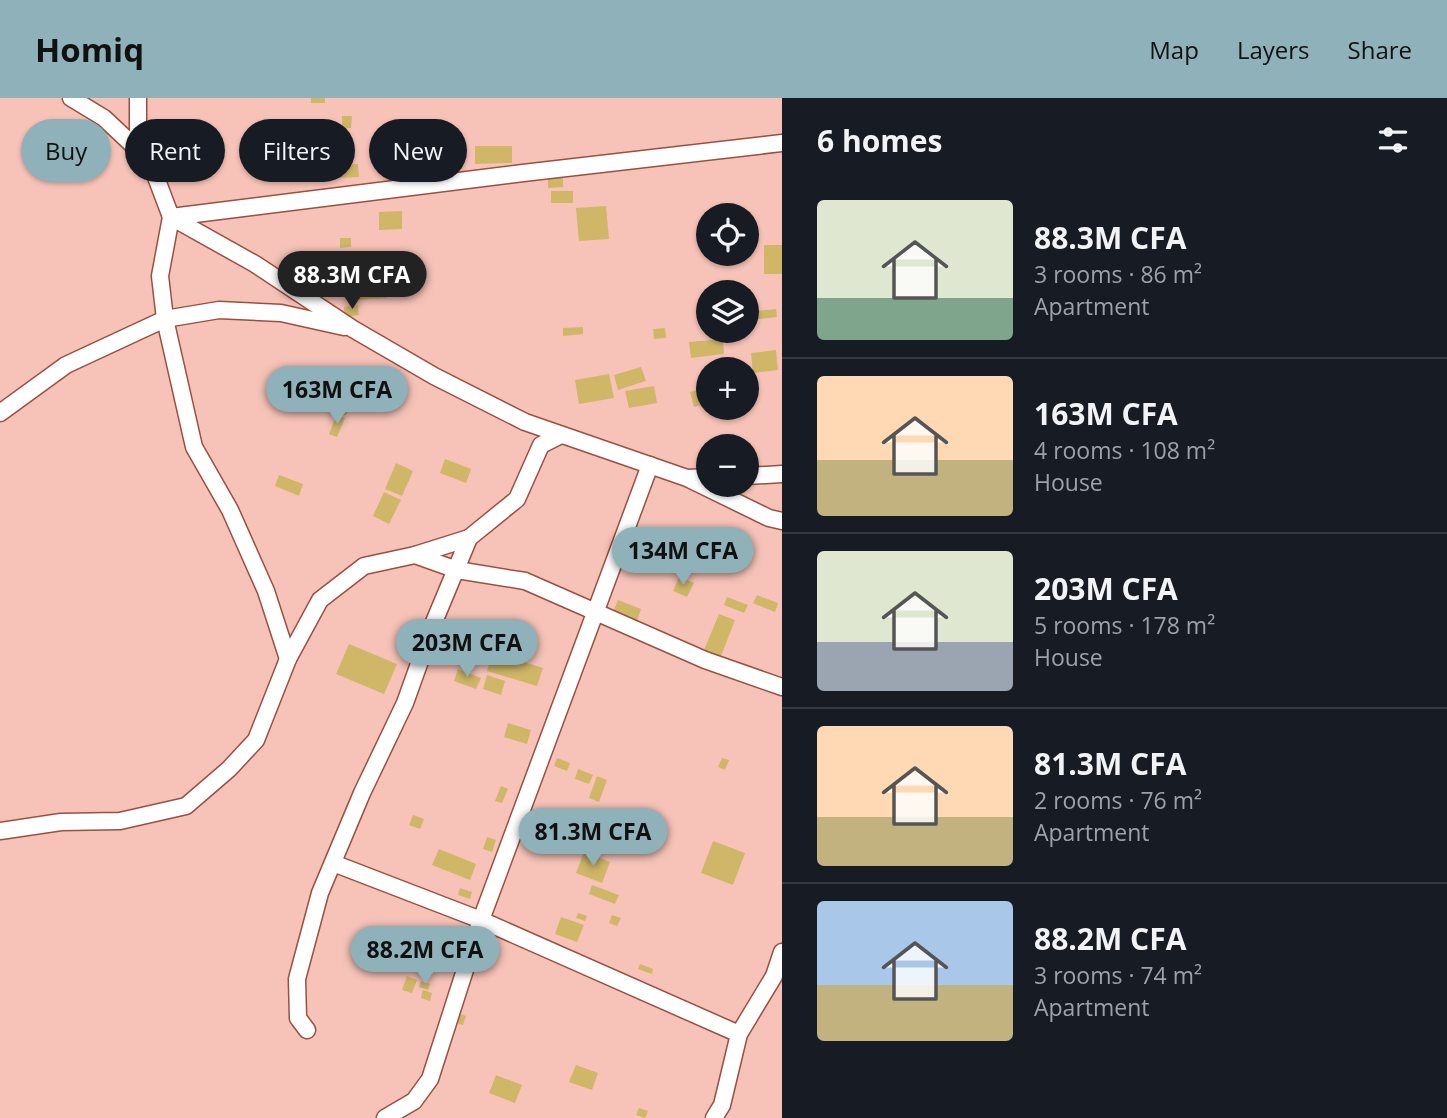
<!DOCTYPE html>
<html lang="en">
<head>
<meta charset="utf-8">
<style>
  :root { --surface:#171b24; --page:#20242c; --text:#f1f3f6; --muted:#9ea1a6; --line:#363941; --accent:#8fb1b9 }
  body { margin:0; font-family:"Open Sans",sans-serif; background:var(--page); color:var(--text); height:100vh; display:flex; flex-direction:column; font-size:26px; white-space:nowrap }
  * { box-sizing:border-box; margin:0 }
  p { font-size:23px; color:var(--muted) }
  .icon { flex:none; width:38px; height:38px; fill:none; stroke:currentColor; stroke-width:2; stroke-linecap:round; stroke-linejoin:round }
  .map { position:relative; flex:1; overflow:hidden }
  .side { display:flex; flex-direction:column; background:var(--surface); width:665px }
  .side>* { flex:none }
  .top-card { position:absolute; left:21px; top:21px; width:654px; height:63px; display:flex; gap:14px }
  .tools { position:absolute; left:696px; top:105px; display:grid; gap:14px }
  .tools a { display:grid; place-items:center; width:63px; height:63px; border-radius:50%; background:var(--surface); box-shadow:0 2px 5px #0004; font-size:35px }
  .price { position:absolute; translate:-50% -60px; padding:0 16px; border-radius:24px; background:var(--accent); color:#111; font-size:23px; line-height:46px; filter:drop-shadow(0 2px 4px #0008) }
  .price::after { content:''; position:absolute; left:50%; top:42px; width:21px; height:16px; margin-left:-10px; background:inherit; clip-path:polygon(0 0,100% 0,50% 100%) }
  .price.current { background:#222; color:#fff }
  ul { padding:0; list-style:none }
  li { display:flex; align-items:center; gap:21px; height:175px; padding:0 35px }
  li+li { border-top:2px solid var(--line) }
  li span { display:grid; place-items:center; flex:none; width:196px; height:140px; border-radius:7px; color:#555 }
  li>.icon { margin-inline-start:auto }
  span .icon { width:84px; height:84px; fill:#fffc; stroke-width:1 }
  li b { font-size:30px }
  h2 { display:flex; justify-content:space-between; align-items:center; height:84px; padding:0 35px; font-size:30px }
  .tag { padding:0 24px; border-radius:32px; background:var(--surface); box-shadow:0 2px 5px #0004; font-size:24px; line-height:63px }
  .tag.current { background:var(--accent); color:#111 }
  header { display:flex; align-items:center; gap:42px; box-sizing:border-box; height:98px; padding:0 35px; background:var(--accent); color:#111 }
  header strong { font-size:33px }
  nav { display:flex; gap:38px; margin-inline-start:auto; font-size:24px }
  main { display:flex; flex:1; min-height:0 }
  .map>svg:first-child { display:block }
  .building { fill:#d0b667 }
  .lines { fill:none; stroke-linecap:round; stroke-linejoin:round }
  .minor-casing { stroke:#9a4f41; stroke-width:19 }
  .minor { stroke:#fff; stroke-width:16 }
</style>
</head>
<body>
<header>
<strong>Homiq</strong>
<nav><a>Map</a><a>Layers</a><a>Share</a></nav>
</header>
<main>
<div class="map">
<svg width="782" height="1020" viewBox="0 0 782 1020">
  <rect width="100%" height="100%" fill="#f7c3b8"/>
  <g class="building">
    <rect x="311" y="0" width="14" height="5"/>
    <polygon points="342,18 352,18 351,30 342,30"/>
    <polygon points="475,48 512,48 512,65 475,66"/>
    <polygon points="449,56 449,70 432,71 432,57"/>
    <polygon points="358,66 359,79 338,80 338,67"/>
    <polygon points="563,77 563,89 548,90 548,78"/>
    <rect x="551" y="93" width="22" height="12"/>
    <polygon points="606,108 609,141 579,143 576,110"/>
    <polygon points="402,113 402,131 379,132 379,114"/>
    <rect x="747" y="121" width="8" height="10"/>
    <polygon points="340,140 351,140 351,149 340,150"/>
    <rect x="764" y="147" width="18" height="29"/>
    <polygon points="406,154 406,162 393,163 393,155"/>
    <rect x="341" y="163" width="17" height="7"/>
    <polygon points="386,175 387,200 353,202 352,178"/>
    <polygon points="358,207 359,217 345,219 344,209"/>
    <polygon points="776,211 777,219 759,221 758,213"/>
    <polygon points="583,229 583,236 563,238 563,230"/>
    <polygon points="665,230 666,240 654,241 653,231"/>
    <polygon points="723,241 724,256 691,260 689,244"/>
    <polygon points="776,252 778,272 753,275 751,255"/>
    <polygon points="324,269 353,280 346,299 316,288"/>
    <polygon points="641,269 646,283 618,292 614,277"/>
    <polygon points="609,276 614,300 579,306 575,282"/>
    <polygon points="654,288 657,305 629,310 625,293"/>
    <polygon points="709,289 709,305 694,309 690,294"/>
    <polygon points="337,307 348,310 346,317 335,315"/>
    <polygon points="337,316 345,320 337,339 329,336"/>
    <polygon points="445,361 471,371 466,385 440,375"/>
    <polygon points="396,365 413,373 402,398 385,391"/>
    <polygon points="279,377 303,386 299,398 275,388"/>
    <polygon points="384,394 401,402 389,426 373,418"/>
    <polygon points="644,434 665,442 656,465 636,457"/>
    <polygon points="679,479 694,485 687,499 673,493"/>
    <polygon points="757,497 778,505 775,514 753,505"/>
    <polygon points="727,499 748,507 744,515 724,507"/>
    <polygon points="618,502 641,511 635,528 611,519"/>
    <polygon points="719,516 735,522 721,558 704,552"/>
    <polygon points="349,546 397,566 384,596 336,576"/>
    <polygon points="493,554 543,570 537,588 487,573"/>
    <polygon points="458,571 481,580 476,591 454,583"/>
    <polygon points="487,577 505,583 501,597 483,591"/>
    <polygon points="508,625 531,632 527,646 504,639"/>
    <polygon points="557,660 570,665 567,673 554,668"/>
    <polygon points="722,660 729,662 725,672 718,669"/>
    <polygon points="578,671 593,677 589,686 575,681"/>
    <polygon points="597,678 607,682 599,704 589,700"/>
    <polygon points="501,688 508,691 502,705 495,703"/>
    <polygon points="413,717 424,721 420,731 409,727"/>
    <polygon points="607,730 617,734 613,744 603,741"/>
    <polygon points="487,739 496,742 492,754 483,751"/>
    <polygon points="638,742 646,745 642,754 634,751"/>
    <polygon points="713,743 745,755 733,787 701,775"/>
    <polygon points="439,751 476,766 470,782 432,767"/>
    <polygon points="584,754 610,764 602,785 576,775"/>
    <polygon points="592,787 619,797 615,806 589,796"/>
    <polygon points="460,790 472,794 470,801 458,797"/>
    <polygon points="578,815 587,818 585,823 576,820"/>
    <polygon points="612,817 621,820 617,828 609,825"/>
    <polygon points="561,819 584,827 577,844 555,836"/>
    <polygon points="640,866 653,871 652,876 638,871"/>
    <polygon points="407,878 417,882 412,895 402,892"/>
    <polygon points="421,883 430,886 428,892 419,889"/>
    <polygon points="423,892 432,895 430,903 421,900"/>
    <polygon points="455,914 466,918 463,927 452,924"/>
    <polygon points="576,967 598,975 592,992 569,984"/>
    <polygon points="496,977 522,987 515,1005 489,995"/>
    <polygon points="639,1010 648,1013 645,1020 636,1017"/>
  </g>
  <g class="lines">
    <g class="minor-casing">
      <g id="minor">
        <polyline points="71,0 104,20 138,52 154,74 171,119 255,166 353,231 434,278 525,324 687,380 709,379"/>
        <polyline points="138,52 138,0"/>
        <polyline points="0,315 66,267 165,221 219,212 281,215 344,229"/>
        <polyline points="747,378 782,376"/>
        <polyline points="689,381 769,420 782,423"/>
        <polyline points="415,457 457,472 525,483 705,562 782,589"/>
        <polyline points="288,561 266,493 230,412 194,349 165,221 160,178 171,119 523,75 782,45"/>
        <polyline points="0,733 61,724 120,723 186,708 229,671 256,642 288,561 320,502 364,468 415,457 469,440"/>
        <polyline points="333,765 481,822 739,936"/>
        <polyline points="307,932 298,920 297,881 320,795 362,695 405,605 434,524 469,440 517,401 541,347 561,337"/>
        <polyline points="385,1020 414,1003 430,981 481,822 650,367"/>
        <polyline points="714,1020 722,1007 739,936 774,878 782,854"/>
      </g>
    </g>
    <use href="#minor" class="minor"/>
  </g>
</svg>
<div class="tools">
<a><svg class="icon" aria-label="locate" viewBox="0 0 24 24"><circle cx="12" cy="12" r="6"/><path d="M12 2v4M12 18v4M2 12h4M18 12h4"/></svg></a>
<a><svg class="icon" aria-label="layers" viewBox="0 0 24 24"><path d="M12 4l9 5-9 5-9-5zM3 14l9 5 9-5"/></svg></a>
<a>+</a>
<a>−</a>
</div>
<b class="price current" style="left:352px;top:213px">88.3M CFA</b>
<b class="price" style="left:337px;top:328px">163M CFA</b>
<b class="price" style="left:683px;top:489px">134M CFA</b>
<b class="price" style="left:467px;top:581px">203M CFA</b>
<b class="price" style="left:593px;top:770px">81.3M CFA</b>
<b class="price" style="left:425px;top:888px">88.2M CFA</b>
<div class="top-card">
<a class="tag current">Buy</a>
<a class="tag">Rent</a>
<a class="tag">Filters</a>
<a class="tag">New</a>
</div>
</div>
<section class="side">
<h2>6 homes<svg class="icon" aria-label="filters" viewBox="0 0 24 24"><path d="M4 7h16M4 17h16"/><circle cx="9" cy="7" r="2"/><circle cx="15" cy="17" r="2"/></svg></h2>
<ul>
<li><span style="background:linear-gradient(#dfe7d0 70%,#7fa58c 0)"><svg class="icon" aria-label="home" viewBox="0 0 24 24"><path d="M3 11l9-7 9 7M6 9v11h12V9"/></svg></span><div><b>88.3M CFA</b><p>3 rooms · 86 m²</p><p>Apartment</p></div></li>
<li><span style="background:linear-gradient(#ffd9b3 60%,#c2b280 0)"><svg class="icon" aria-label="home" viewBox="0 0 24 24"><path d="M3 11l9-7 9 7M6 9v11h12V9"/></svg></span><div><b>163M CFA</b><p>4 rooms · 108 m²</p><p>House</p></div></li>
<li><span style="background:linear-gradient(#dfe7d0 65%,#9aa5b1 0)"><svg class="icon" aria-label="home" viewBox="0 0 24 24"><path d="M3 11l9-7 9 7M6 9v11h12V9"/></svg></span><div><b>203M CFA</b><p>5 rooms · 178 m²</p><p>House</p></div></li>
<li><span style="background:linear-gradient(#ffd9b3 65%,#c2b280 0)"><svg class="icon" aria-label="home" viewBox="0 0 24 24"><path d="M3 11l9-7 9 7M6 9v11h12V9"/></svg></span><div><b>81.3M CFA</b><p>2 rooms · 76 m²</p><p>Apartment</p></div></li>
<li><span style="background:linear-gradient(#a9c7e8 60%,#c2b280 0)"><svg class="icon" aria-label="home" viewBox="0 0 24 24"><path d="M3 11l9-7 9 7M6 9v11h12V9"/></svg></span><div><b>88.2M CFA</b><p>3 rooms · 74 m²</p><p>Apartment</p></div></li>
</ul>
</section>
</main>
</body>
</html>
